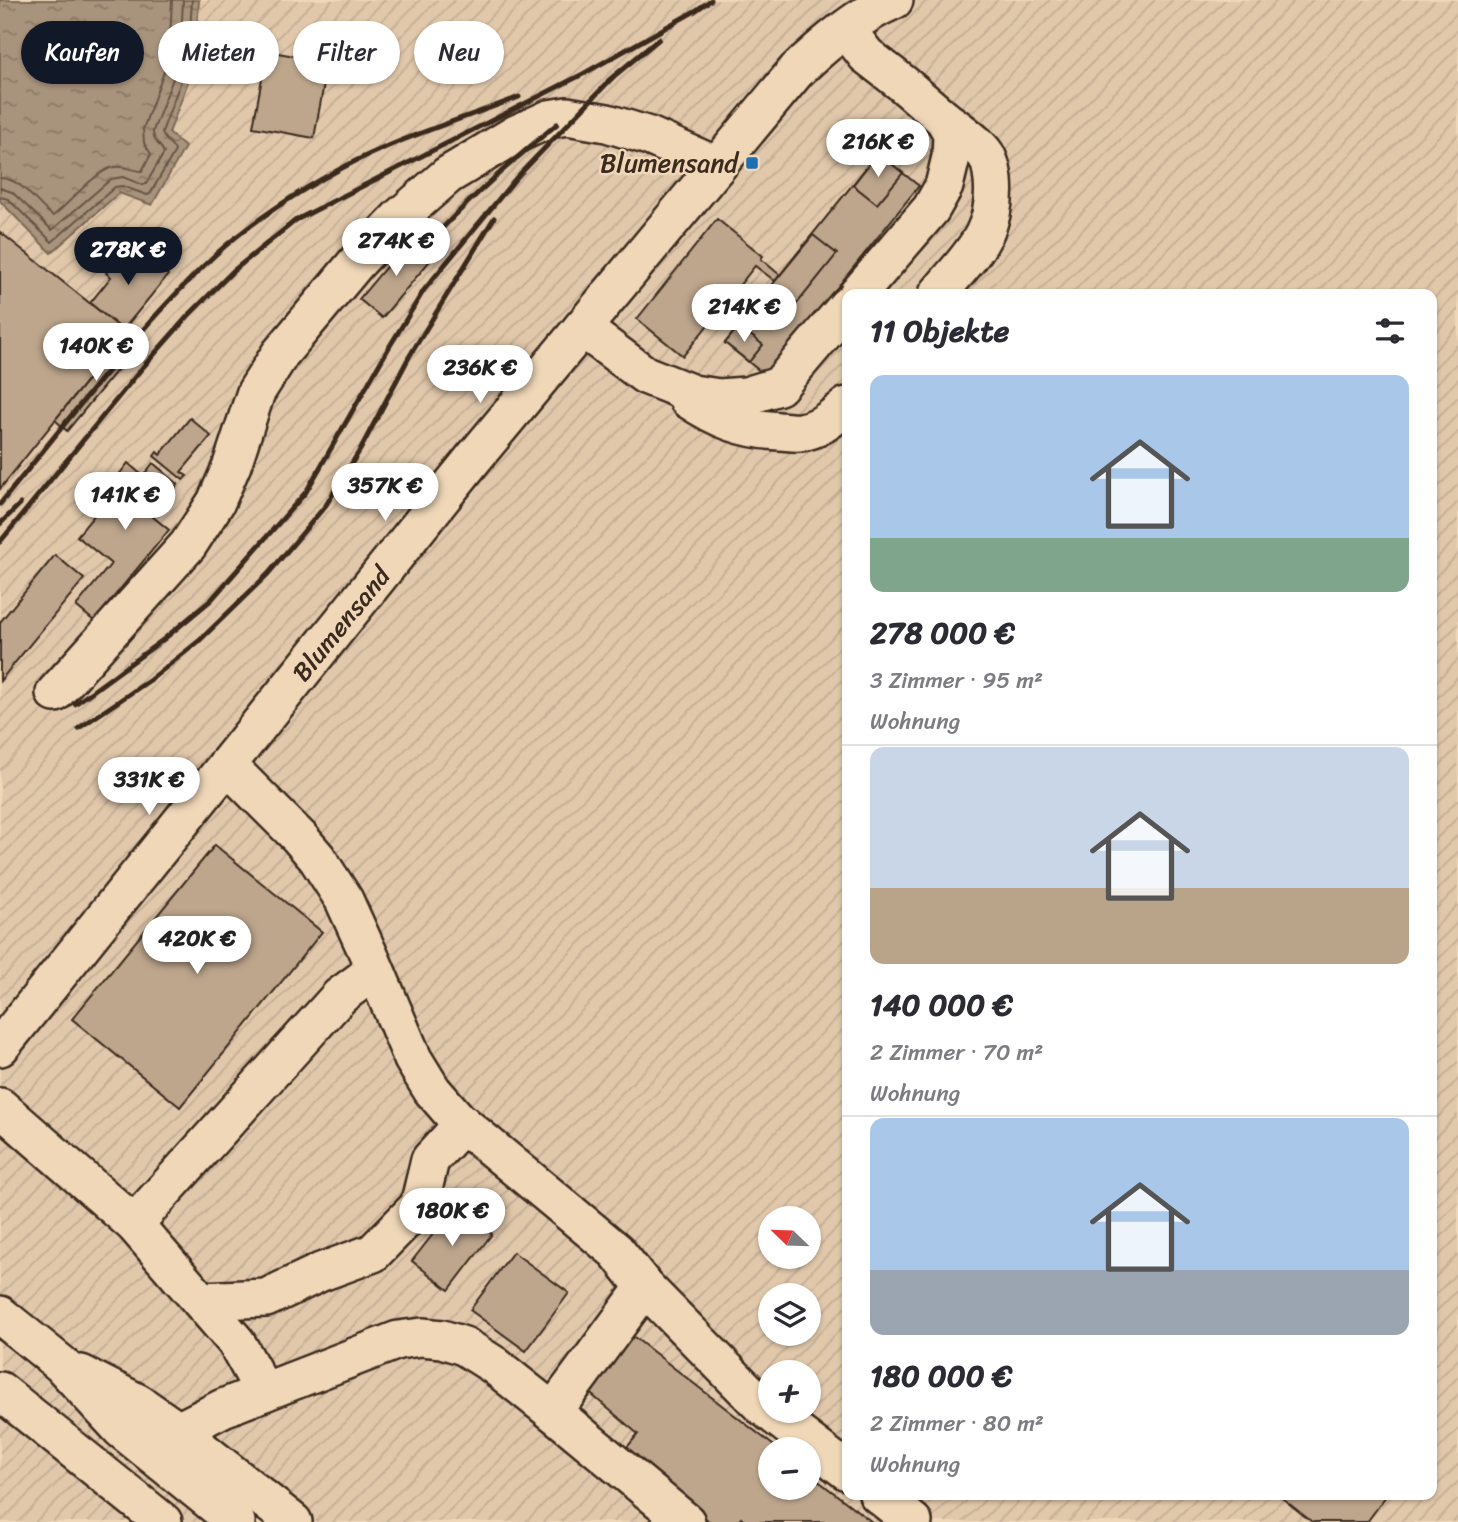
<!DOCTYPE html>
<html lang="de">
<head>
<meta charset="utf-8">
<style>
  :root { --surface:#fff; --page:#f7f7f7; --text:#2b2b33; --muted:#7c7c81; --line:#e1e1e2; --accent:#111827 }
  body { margin:0; font-family:Sriracha,sans-serif; background:var(--page); color:var(--text); height:100vh; display:flex; flex-direction:column; font-size:26px; white-space:nowrap }
  * { box-sizing:border-box; margin:0 }
  p { font-size:23px; color:var(--muted) }
  .icon { flex:none; width:38px; height:38px; fill:none; stroke:currentColor; stroke-width:2; stroke-linecap:round; stroke-linejoin:round }
  .map { position:relative; flex:1; overflow:hidden }
  .sheet { position:absolute; left:842px; top:289px; width:595px; height:1211px; display:flex; flex-direction:column; background:var(--surface); border-radius:14px; box-shadow:0 2px 5px #0004 }
  .sheet>* { flex:none }
  .banner { position:absolute; left:21px; top:21px; width:665px; height:63px; display:flex; gap:14px }
  .needle { width:46px; rotate:293deg }
  .fabs { position:absolute; left:758px; top:1206px; display:grid; gap:14px }
  .fabs a { display:grid; place-items:center; width:63px; height:63px; border-radius:50%; background:var(--surface); box-shadow:0 2px 5px #0004; font-size:35px }
  .price { position:absolute; translate:-50% -60px; padding:0 16px; border-radius:24px; background:#fff; color:#222; font-size:23px; line-height:46px; filter:drop-shadow(0 2px 4px #0008) }
  .price::after { content:''; position:absolute; left:50%; top:42px; width:21px; height:16px; margin-left:-10px; background:inherit; clip-path:polygon(0 0,100% 0,50% 100%) }
  .price.current { background:var(--accent); color:#fff }
  ul { padding:0; list-style:none }
  li { display:grid; align-content:center; gap:14px; height:371px; padding:0 28px }
  li+li { border-top:2px solid var(--line) }
  li span { display:grid; place-items:center; height:217px; border-radius:14px; color:#555 }
  li>.icon { margin-inline-start:auto }
  span .icon { width:126px; height:126px; fill:#fffc; stroke-width:1 }
  li b { font-size:30px }
  h2 { display:flex; justify-content:space-between; align-items:center; height:84px; padding:0 28px; font-size:30px }
  .chip { padding:0 24px; border-radius:32px; background:var(--surface); box-shadow:0 2px 5px #0004; font-size:24px; line-height:63px }
  .chip.current { background:var(--accent); color:#fff }
  .map>svg:first-child { display:block }
  .industrial { fill:url(#industrial-furrows); fill-rule:evenodd }
  .water { fill:url(#water-ripples); stroke:#7c6956; stroke-width:2 }
  .lines { fill:none; stroke-linecap:round; stroke-linejoin:round }
  .shore { stroke:#675444; stroke-width:2 }
  .building { fill:#bea68d; stroke:#3b2a1e; stroke-width:2 }
  .minor-casing { stroke:#3b2a1e; stroke-width:42 }
  .minor { stroke:#f0d7b8; stroke-width:37 }
  .rail { stroke:#3b2a1e; stroke-width:5 }
  .poi-dot { fill:#1f6fb2; stroke:#f0d7b8; stroke-width:2.5 }
  .labels { text-anchor:middle; stroke-width:5; stroke-linejoin:round; paint-order:stroke }
  .poi-label { font-size:26px; fill:#3b2a1e; stroke:#f0d7b8; text-anchor:end }
  .street-label { font-size:26px; fill:#3b2a1e; stroke:#f0d7b8 }
</style>
</head>
<body>
<div class="map">
<svg width="1458" height="1522" viewBox="0 0 1458 1522">
  <defs>
    <pattern id="industrial-furrows" width="10" height="10" patternUnits="userSpaceOnUse" patternTransform="scale(1.75)"><rect width="10" height="10" fill="#e1c8ab"/><path d="M-1 1l2-2M0 10L10 0M9 11l2-2" fill="none" stroke="#c2ac93"/></pattern>
    <pattern id="water-ripples" width="26" height="14" patternUnits="userSpaceOnUse" patternTransform="scale(1.75)"><rect width="26" height="14" fill="#a8937c"/><path d="M2 4q2-2 4 0t4 0M15 11q2-2 4 0t4 0" fill="none" stroke="#8a7865"/></pattern>
  </defs>
  <rect width="100%" height="100%" fill="#f0d7b8"/>
  <filter id="ink" filterUnits="userSpaceOnUse"><feTurbulence type="fractalNoise" baseFrequency=".0143" numOctaves="2"/><feDisplacementMap in="SourceGraphic" scale="14" xChannelSelector="R" yChannelSelector="G"/><feConvolveMatrix kernelMatrix="1 2 1 2 8 2 1 2 1" color-interpolation-filters="sRGB"/></filter>
  <g filter="url(#ink)">
    <path class="industrial" d="M 199,0 L 1458,0 L 1458,1522 L 0,1522 L 0,201 L 51,253 L 119,193 L 168,134 L 195,63 ZM 847,294 L 1432,294 L 1432,1494 L 847,1494 ZM 770,1218 L 808,1218 L 808,1256 L 770,1256 ZM 770,1295 L 808,1295 L 808,1334 L 770,1334 ZM 770,1372 L 808,1372 L 808,1410 L 770,1410 ZM 770,1449 L 808,1449 L 808,1488 L 770,1488 Z"/>
    <polygon class="water" points="0,0 199,0 195,63 169,133 185,147 152,205 119,193 51,253 0,201"/>
    <g class="lines">
      <g class="shore">
        <path d="M 0,178 C 24,179 35,204 53,216 C 69,204 96,170 114,167 C 124,165 133,171 142,171 L 151,154 L 144,143 L 143,129 L 169,58 L 172,0"/>
        <path d="M 0,188 L 12,192 L 52,230 L 111,179 L 123,177 L 143,185 L 146,184 L 164,153 C 161,144 153,143 153,131 L 180,60 L 183,0"/>
        <path d="M 0,197 L 8,199 L 52,242 L 115,187 L 122,186 L 147,195 L 150,194 L 175,151 C 173,143 163,141 162,132 L 188,62 L 192,0"/>
      </g>
    </g>
    <g class="building">
      <polygon points="267,51 328,62 314,138 253,127"/>
      <polygon points="878,153 919,186 766,376 725,343"/>
      <polygon points="878,153 903,173 877,204 853,185"/>
      <polygon points="717,219 763,256 761,259 780,275 775,281 755,266 683,356 637,319"/>
      <polygon points="0,232 126,332 0,489"/>
      <polygon points="813,235 837,254 783,321 759,301"/>
      <polygon points="411,237 434,256 382,318 359,299"/>
      <polygon points="129,244 168,275 123,330 90,303 111,277 106,273"/>
      <polygon points="739,326 763,345 749,362 725,343"/>
      <polygon points="124,335 137,346 67,431 55,420"/>
      <polygon points="190,418 211,436 181,472 187,476 183,480 154,456 157,452 160,455"/>
      <polygon points="128,463 143,476 153,463 178,484 152,516 169,530 94,621 76,606 111,564 77,536 123,480 118,476"/>
      <polygon points="55,555 84,579 0,681 0,622"/>
      <polygon points="215,845 322,932 180,1107 72,1019"/>
      <polygon points="455,1206 492,1234 449,1290 412,1261"/>
      <polygon points="513,1252 569,1293 526,1351 470,1310"/>
      <polygon points="629,1333 778,1449 770,1449 770,1488 808,1488 808,1473 872,1522 745,1522 741,1518 738,1522 710,1522 623,1452 638,1434 585,1389"/>
      <polygon points="1277,1494 1385,1494 1386,1496 1367,1522 1312,1522"/>
    </g>
    <g class="lines">
      <g class="minor-casing">
        <g id="minor">
          <polyline points="846,29 866,55 902,83 944,119 952,133 951,157 944,186 931,209 858,294"/>
          <path d="M 938,294 C 969,256 998,234 993,180 C 992,170 990,158 982,150 C 973,139 956,128 944,119"/>
          <polyline points="582,328 645,375 693,394 719,398 746,396 779,386 847,306"/>
          <path d="M 688,399 C 718,419 743,429 779,431 C 785,431 794,433 800,432 C 819,430 833,417 847,406"/>
          <polyline points="55,693 188,545 216,502 232,465 256,392 280,354 357,262 400,217 448,175 516,134 549,119 567,116 607,123 649,136 717,166"/>
          <polyline points="227,765 299,837 317,858 344,900 373,964 413,1059 432,1090 458,1120 616,1251 645,1287 761,1405 847,1471"/>
          <path d="M 0,1047 L 473,459 L 797,70 C 826,43 857,16 894,0"/>
          <polyline points="0,1107 134,1224 236,1342 264,1392"/>
          <polyline points="134,1224 340,996 375,970"/>
          <polyline points="645,1287 553,1412 686,1522"/>
          <polyline points="201,1301 266,1298 321,1272 373,1253 419,1206 430,1160 463,1124"/>
          <polyline points="0,1315 61,1364 121,1429 236,1522"/>
          <polyline points="81,1374 138,1403 178,1431 293,1522"/>
          <polyline points="0,1391 163,1522"/>
          <polyline points="178,1431 223,1408 264,1392 398,1340 422,1337 442,1339 464,1346 494,1365 553,1412"/>
          <polyline points="878,1494 913,1522"/>
        </g>
      </g>
      <use href="#minor" class="minor"/>
      <g class="rail">
        <polyline points="608,81 659,39"/>
        <path d="M 424,248 C 465,202 510,163 557,124"/>
        <path d="M 0,504 C 69,420 135,330 215,255 C 250,223 300,190 342,168 C 398,138 460,120 519,97"/>
        <polyline points="0,524 20,504"/>
        <polyline points="0,542 143,367 188,316 233,271 296,220 583,74 695,11 711,0"/>
        <polyline points="75,704 164,639 211,600 306,492 388,349 424,290 516,178 614,76"/>
        <polyline points="79,728 150,680 199,641 268,574 326,505 360,450 409,357 494,218"/>
      </g>
    </g>
  </g>
  <rect class="poi-dot" x="745" y="156" width="14" height="14" rx="3.5"/>
  <g class="labels">
    <g class="poi-label">
      <text x="738" y="172">Blumensand</text>
    </g>
    <g class="street-label">
      <text transform="translate(341 624) rotate(-51)" y="9">Blumensand</text>
    </g>
  </g>
</svg>
<div class="fabs">
<a><svg class="needle" viewBox="-14 -14 28 28"><path d="M0-13l5 13h-10z" fill="#e53935"/><path d="M0 13l5-13h-10z" fill="#7c7c81"/></svg></a>
<a><svg class="icon" aria-label="layers" viewBox="0 0 24 24"><path d="M12 4l9 5-9 5-9-5zM3 14l9 5 9-5"/></svg></a>
<a>+</a>
<a>−</a>
</div>
<b class="price" style="left:878px;top:179px">216K €</b>
<b class="price" style="left:396px;top:278px">274K €</b>
<b class="price current" style="left:128px;top:287px">278K €</b>
<b class="price" style="left:744px;top:344px">214K €</b>
<b class="price" style="left:96px;top:383px">140K €</b>
<b class="price" style="left:480px;top:405px">236K €</b>
<b class="price" style="left:385px;top:523px">357K €</b>
<b class="price" style="left:125px;top:532px">141K €</b>
<b class="price" style="left:149px;top:817px">331K €</b>
<b class="price" style="left:197px;top:976px">420K €</b>
<b class="price" style="left:452px;top:1248px">180K €</b>
<div class="banner">
<a class="chip current">Kaufen</a>
<a class="chip">Mieten</a>
<a class="chip">Filter</a>
<a class="chip">Neu</a>
</div>
<section class="sheet">
<h2>11 Objekte<svg class="icon" aria-label="filters" viewBox="0 0 24 24"><path d="M4 7h16M4 17h16"/><circle cx="9" cy="7" r="2"/><circle cx="15" cy="17" r="2"/></svg></h2>
<ul>
<li><span style="background:linear-gradient(#a9c7e8 75%,#7fa58c 0)"><svg class="icon" aria-label="home" viewBox="0 0 24 24"><path d="M3 11l9-7 9 7M6 9v11h12V9"/></svg></span><div><b>278 000 €</b><p>3 Zimmer · 95 m²</p><p>Wohnung</p></div></li>
<li><span style="background:linear-gradient(#c9d6e8 65%,#b9a48a 0)"><svg class="icon" aria-label="home" viewBox="0 0 24 24"><path d="M3 11l9-7 9 7M6 9v11h12V9"/></svg></span><div><b>140 000 €</b><p>2 Zimmer · 70 m²</p><p>Wohnung</p></div></li>
<li><span style="background:linear-gradient(#a9c7e8 70%,#9aa5b1 0)"><svg class="icon" aria-label="home" viewBox="0 0 24 24"><path d="M3 11l9-7 9 7M6 9v11h12V9"/></svg></span><div><b>180 000 €</b><p>2 Zimmer · 80 m²</p><p>Wohnung</p></div></li>
</ul>
</section>
</div>
</body>
</html>
